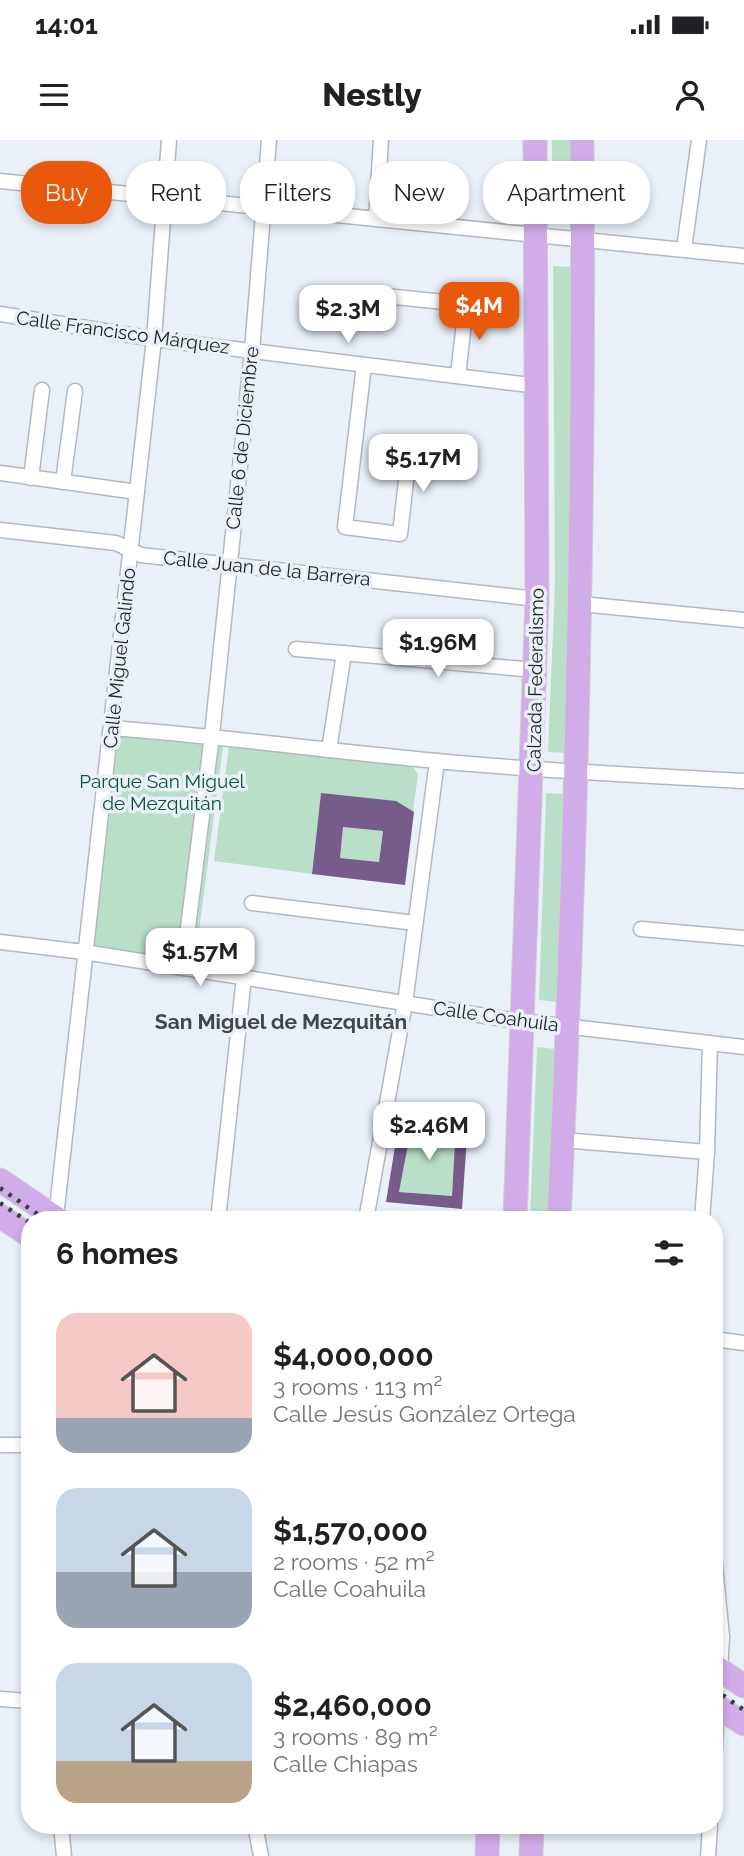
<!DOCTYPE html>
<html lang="en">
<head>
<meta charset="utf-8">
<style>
  :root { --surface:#fff; --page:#f2f2f2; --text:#202124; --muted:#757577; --accent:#ea580c }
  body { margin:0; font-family:Raleway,sans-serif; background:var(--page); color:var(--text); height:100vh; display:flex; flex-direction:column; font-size:26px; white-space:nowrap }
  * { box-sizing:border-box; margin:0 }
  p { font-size:23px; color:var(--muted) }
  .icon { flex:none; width:38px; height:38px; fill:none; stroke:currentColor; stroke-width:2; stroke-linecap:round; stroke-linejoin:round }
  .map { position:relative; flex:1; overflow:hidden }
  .panel { position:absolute; left:21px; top:1071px; width:702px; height:623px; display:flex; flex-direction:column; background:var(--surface); border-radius:28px; box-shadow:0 4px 10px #0003 }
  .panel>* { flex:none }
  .guide { position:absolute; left:21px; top:21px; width:704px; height:63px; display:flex; gap:14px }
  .price { position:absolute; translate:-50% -60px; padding:0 16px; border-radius:14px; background:#fff; color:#222; font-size:23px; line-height:46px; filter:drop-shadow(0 2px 4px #0008) }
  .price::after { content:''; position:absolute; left:50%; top:42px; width:21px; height:16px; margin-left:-10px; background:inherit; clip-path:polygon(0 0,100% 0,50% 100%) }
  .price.active { background:var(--accent); color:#fff }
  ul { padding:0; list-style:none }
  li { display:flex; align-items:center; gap:21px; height:175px; padding:0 35px }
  li span { display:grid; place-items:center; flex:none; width:196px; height:140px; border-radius:21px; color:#555 }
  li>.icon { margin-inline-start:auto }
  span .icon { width:84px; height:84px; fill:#fffc; stroke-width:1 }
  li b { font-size:30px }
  h2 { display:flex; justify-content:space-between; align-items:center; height:84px; padding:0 35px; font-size:30px }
  .chip { padding:0 24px; border-radius:28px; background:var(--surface); box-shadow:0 4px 10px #0003; font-size:24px; line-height:63px }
  .chip.active { background:var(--accent); color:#fff }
  .status { display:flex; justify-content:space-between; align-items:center; height:49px; padding:0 35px; background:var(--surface); direction:ltr }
  .status svg { height:19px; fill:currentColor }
  header { display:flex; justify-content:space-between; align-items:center; height:91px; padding:0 35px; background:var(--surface); font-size:32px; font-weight:800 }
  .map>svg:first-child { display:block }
  .green { fill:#badfc9 }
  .building { fill:#775b8b; fill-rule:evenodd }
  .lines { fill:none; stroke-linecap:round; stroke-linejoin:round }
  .street-casing { stroke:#b2b8c0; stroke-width:17 }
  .primary-casing { stroke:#cdcece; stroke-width:25 }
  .street { stroke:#fff; stroke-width:14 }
  .primary { stroke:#d0ace8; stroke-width:23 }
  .rail { stroke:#3b3e42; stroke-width:4.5; stroke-dasharray:3.5 7; stroke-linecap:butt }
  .labels { text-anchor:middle; stroke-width:7; stroke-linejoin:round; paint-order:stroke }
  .street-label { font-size:19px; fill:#1d1f22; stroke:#e9f0f8 }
  .park-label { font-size:19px; fill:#095637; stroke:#e9f0f8 }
  .neighbourhood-label { font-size:21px; font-weight:bold; fill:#41464d; stroke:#e9f0f8 }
</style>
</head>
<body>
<div class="status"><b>14:01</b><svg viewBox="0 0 49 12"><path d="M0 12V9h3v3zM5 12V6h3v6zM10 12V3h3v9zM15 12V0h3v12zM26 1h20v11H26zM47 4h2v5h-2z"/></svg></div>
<header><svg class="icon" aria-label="menu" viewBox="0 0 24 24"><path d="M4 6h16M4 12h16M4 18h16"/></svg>Nestly<svg class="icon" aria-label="person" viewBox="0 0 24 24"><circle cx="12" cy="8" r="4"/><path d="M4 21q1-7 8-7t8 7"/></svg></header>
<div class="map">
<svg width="744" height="1716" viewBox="0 0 744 1716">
  <rect width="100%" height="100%" fill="#e9f0f8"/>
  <g class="green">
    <polygon points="552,0 571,0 572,75 552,74"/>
    <polygon points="553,126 571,127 574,443 567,613 548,612 555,442"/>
    <polygon points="114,590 224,599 195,822 91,806"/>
    <polygon points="229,606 412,626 418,634 413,672 321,653 312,734 214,721"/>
    <polygon points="546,653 564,654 557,862 539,860"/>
    <polygon points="343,687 383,691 379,722 340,718"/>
    <polygon points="537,907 555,909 547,1080 530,1080"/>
    <polygon points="410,994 455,1001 452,1056 399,1052"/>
  </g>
  <g class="building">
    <path d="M 321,653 L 396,661 L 414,672 L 405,745 L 312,734 ZM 343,687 L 383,691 L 379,722 L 340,718 Z"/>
    <path d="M 401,970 L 468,983 L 462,1069 L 386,1062 ZM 410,994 L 455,1001 L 452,1056 L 399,1052 Z"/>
  </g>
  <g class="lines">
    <g class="street-casing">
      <g id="street">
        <polyline points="0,41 744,116"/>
        <polyline points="376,79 381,0"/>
        <polyline points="684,109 699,0"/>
        <polyline points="375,155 494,167"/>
        <polyline points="0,174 154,199 538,246"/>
        <polyline points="364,225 345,387 400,394 410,305"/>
        <polyline points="458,236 466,164"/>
        <polyline points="0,333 137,352"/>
        <polyline points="31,338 42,250"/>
        <polyline points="63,342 75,251"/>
        <polyline points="0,390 116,403 141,415 537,459"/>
        <polyline points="581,464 744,480"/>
        <polyline points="296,509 535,530"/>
        <path d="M 111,588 C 220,596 328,611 437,621 C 539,631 642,635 744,641"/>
        <polyline points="329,610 344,513"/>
        <polyline points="252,763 415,783"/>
        <polyline points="641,789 744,798"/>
        <polyline points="0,802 84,812 504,879 744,907"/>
        <polyline points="183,828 212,595 252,211 269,0"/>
        <polyline points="563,1000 707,1012"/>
        <polyline points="56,1077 154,199 169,0"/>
        <polyline points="218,1080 244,837"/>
        <polyline points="366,1080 405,863 437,621"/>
        <polyline points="702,1080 707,1012 710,903"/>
        <polyline points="714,1199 744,1203"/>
        <polyline points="0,1305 30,1305"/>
        <polyline points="714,1415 722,1497 720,1530"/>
        <polyline points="0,1559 30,1561"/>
        <polyline points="714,1622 717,1566"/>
        <polyline points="61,1685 64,1716"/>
        <polyline points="255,1685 261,1716"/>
        <polyline points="708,1716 710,1685"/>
      </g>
    </g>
    <g class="primary-casing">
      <g id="primary">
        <polyline points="0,1040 59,1080"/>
        <polyline points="0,1076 30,1096"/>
        <polyline points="515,1080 537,459 535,0"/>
        <path d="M 559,1080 C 576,720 585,360 582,0"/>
        <polyline points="714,1526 744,1546"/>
        <polyline points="714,1564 744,1584"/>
        <polyline points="487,1716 488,1685"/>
        <polyline points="531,1716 532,1685"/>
      </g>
    </g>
    <use href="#street" class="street"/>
    <use href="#primary" class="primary"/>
    <g class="rail">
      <polyline points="0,1048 46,1080"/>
      <polyline points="0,1063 30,1083"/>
      <polyline points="714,1549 744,1570"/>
    </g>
  </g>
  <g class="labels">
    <g class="street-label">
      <text transform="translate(123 192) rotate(8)" y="7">Calle Francisco Márquez</text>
      <text transform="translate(242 298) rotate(-84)" y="7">Calle 6 de Diciembre</text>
      <text transform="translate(267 428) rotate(6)" y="7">Calle Juan de la Barrera</text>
      <text transform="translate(119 518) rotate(-84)" y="7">Calle Miguel Galindo</text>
      <text transform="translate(535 540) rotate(-89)" y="7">Calzada Federalismo</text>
      <text transform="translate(496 876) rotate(8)" y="7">Calle Coahuila</text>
    </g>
    <g class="park-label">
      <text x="162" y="648">Parque San Miguel<tspan x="162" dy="22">de Mezquitán</tspan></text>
    </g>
    <g class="neighbourhood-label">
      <text x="281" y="889">San Miguel de Mezquitán</text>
    </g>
  </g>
</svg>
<b class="price active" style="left:479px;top:202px">$4M</b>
<b class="price" style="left:348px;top:205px">$2.3M</b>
<b class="price" style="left:423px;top:354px">$5.17M</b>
<b class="price" style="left:438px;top:539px">$1.96M</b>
<b class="price" style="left:200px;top:848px">$1.57M</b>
<b class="price" style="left:429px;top:1022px">$2.46M</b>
<div class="guide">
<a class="chip active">Buy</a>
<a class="chip">Rent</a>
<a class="chip">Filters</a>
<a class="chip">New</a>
<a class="chip">Apartment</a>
</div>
<section class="panel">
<h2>6 homes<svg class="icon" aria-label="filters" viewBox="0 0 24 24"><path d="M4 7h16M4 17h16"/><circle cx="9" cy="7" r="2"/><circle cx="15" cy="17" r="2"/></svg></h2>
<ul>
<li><span style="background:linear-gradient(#f6c9c9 75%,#9aa5b1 0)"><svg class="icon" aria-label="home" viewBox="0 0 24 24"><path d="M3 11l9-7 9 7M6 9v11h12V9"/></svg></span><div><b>$4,000,000</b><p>3 rooms · 113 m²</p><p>Calle Jesús González Ortega</p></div></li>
<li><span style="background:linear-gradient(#c9d6e8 60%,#9aa5b1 0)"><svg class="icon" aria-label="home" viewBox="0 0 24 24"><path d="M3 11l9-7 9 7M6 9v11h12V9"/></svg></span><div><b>$1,570,000</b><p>2 rooms · 52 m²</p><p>Calle Coahuila</p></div></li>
<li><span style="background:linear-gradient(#c9d6e8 70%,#b9a48a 0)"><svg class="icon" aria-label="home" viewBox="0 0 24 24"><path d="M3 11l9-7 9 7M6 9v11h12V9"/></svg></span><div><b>$2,460,000</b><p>3 rooms · 89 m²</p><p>Calle Chiapas</p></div></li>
</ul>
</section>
</div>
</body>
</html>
